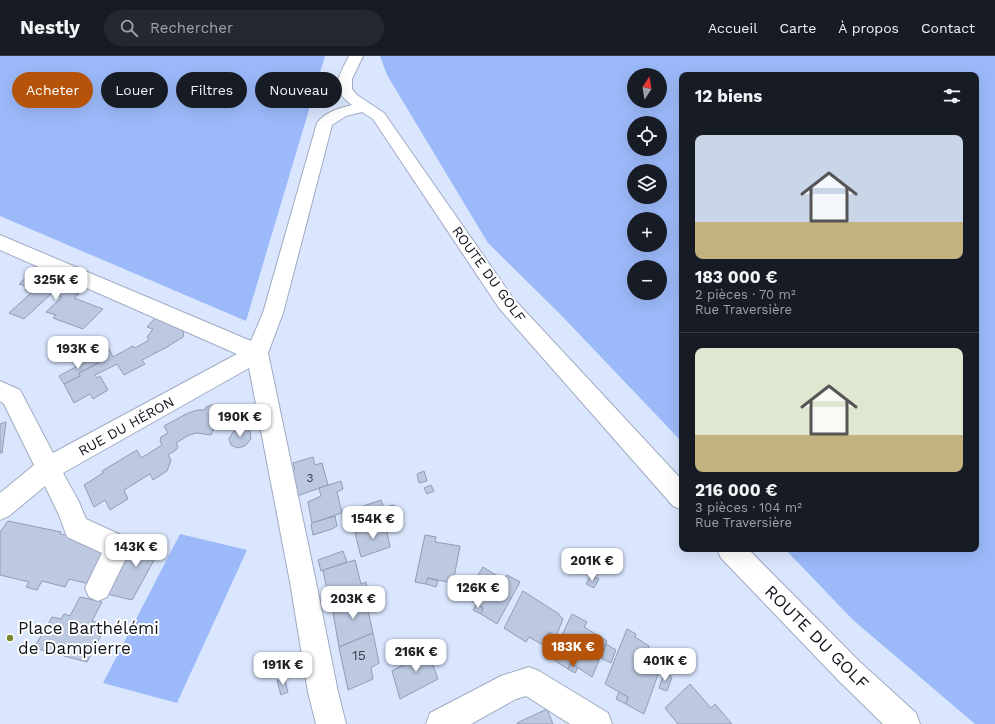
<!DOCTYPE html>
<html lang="fr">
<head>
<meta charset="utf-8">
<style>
  :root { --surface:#171b24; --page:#242831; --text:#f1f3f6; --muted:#9ea1a6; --line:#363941; --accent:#b45309 }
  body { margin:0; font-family:"Work Sans",sans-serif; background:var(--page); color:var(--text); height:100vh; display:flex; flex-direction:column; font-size:15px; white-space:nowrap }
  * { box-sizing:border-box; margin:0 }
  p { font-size:13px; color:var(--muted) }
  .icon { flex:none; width:22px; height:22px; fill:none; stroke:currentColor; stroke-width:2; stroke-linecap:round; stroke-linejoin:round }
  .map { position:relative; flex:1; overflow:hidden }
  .panel { position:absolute; left:679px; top:16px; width:300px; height:480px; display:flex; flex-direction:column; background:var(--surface); border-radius:8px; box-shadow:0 4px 16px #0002 }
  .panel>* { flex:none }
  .banner { position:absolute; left:12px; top:16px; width:380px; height:36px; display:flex; gap:8px }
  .needle { width:26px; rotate:12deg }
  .controls { position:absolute; left:627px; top:12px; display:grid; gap:8px }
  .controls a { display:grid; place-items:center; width:40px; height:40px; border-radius:50%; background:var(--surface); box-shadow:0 4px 16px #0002; font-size:20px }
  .price { position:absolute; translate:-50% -34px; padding:0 9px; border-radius:8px; background:#fff; color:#222; font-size:13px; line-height:26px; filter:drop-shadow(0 1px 2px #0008) }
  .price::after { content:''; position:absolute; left:50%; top:24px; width:12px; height:9px; margin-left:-6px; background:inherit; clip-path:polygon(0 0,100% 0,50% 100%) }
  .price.selected { background:var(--accent); color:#fff }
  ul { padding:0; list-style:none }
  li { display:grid; align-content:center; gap:8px; height:212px; padding:0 16px }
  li+li { border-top:1px solid var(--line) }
  li span { display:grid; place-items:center; height:124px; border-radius:8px; color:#555 }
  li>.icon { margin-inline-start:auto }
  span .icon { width:72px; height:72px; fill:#fffc; stroke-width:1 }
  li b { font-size:17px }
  h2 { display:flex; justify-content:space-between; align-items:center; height:48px; padding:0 16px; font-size:17px }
  .pill { padding:0 14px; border-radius:18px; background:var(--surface); box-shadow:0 4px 16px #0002; font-size:14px; line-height:36px }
  .pill.selected { background:var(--accent); color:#fff }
  header { display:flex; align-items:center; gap:24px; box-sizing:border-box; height:56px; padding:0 20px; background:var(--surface); border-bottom:1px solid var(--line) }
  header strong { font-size:19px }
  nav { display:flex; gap:22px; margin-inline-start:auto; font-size:14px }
  .search { width:280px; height:36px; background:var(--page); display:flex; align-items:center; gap:10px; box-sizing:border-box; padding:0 14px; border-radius:22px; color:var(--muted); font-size:15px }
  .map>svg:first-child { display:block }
  .green { fill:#9cbafa; fill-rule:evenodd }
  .building { fill:#bdc9e1; stroke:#929db4 }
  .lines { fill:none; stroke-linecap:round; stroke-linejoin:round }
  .minor-casing { stroke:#a0abc3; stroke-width:2 }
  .minor { fill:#fff; fill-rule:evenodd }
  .poi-dot { fill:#7c842f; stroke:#fff; stroke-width:1.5 }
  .labels { text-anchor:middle; stroke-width:4; stroke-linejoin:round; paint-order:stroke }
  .number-label { font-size:12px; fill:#3b414d }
  .street-label { font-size:14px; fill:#10141c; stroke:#fff }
  .near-number-label { font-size:14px; fill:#3b414d }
  .near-poi-label { font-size:17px; fill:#10141c; stroke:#fff; text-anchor:start }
  .near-street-label { font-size:17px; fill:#10141c; stroke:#fff }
</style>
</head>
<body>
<header>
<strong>Nestly</strong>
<div class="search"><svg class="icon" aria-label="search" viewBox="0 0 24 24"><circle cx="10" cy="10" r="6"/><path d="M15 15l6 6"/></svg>Rechercher</div>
<nav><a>Accueil</a><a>Carte</a><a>À propos</a><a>Contact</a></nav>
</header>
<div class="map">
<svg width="995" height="668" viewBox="0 0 995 668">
  <rect width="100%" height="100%" fill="#d9e6fe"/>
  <g class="green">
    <polygon points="0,0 325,0 246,265 0,160"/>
    <path d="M 380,0 L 995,0 L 995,668 L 975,668 L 853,564 L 785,493 L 976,493 L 976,19 L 682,19 L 682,386 L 560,258 L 488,187 L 387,19 ZM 634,19 L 660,19 L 660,45 L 634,45 ZM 634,67 L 660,67 L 660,93 L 634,93 ZM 634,115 L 660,115 L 660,141 L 634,141 ZM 634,163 L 660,163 L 660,189 L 634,189 ZM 634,211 L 660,211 L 660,237 L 634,237 Z"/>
    <polygon points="180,478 247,494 177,647 103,627"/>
  </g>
  <g class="building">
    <polygon points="34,214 48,219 46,221 32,216"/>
    <polygon points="32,216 65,227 66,226 75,229 69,235 79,238 74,242 103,253 83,273 53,262 56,259 46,256 62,241 52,237 24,263 9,257 31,237 25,234 28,231 19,228"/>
    <polygon points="157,260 184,273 183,281 167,291 142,304 145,308 124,319 117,308 95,319 97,322 100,320 108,334 93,343 90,338 74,347 64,328 80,320 79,317 100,306 96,300 109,293 113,301 133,290 135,292 149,284 147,281 153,273 147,271"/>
    <polygon points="96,300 100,306 79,317 80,320 64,328 59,320"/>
    <polygon points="211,349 219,350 221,354 219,357 222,357 211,379 197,377 189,379 176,387 178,391 176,394 168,399 171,404 167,415 153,424 150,418 124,434 128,443 110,454 105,444 94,451 84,429 103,417 102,415 137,394 141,402 162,389 160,385 161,381 168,377 164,370 188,357 198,354 205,354 206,351"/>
    <polygon points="6,366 2,397 0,397 0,368"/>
    <polygon points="242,372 250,375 251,383 245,390 237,392 231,389 229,383 233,376"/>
    <polygon points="313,401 315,409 322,407 328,429 297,440 292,415 295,414 293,407"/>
    <polygon points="424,415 427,425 419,427 417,418"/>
    <polygon points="341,425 343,433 337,436 342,457 312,467 308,446 321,440 319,432"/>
    <polygon points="431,429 434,435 427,438 424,432"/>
    <polygon points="381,444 384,452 392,449 396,450 398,457 396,463 357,476 352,454"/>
    <polygon points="335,460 337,470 332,473 313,479 311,469 312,467"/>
    <polygon points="8,465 61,476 60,478 92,485 110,492 90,528 69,523 65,531 42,525 37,534 26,531 29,526 0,519 0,476"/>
    <polygon points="385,466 390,491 361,501 355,477"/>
    <polygon points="425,479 436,481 435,486 460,490 453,527 428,522 426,528 415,526"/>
    <polygon points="139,480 164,486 132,544 107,538"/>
    <polygon points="343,495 347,506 321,515 318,504"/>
    <polygon points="355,504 361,528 366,526 368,537 347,545 344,534 328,539 323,514"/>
    <polygon points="483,511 504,524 507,519 520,526 497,568 481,558 483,552 465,540"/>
    <polygon points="591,519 599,523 594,532 586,528"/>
    <polygon points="428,522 438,525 436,531 426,528"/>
    <polygon points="523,535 559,558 559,559 563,563 556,580 549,576 543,589 529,581 526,586 504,572"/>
    <polygon points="368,537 371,548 367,550 373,577 339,591 332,551"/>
    <polygon points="80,541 102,546 92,565 98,567 95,572 104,574 87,606 34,592 52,561 61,563 64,558 70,560"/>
    <polygon points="476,548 483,552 481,558 473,554"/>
    <polygon points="572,558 587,566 584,571 607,585 592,621 571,607 568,613 551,602"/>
    <polygon points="627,573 636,578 635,581 649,590 646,601 661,610 644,658 626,648 628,641 605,628"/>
    <polygon points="549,576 556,580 552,588 545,584"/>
    <polygon points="373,577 379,607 371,612 373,623 348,634 339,591"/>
    <polygon points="606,588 616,594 611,607 601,602"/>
    <polygon points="436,591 441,602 432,607 438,623 400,643 392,615"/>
    <polygon points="571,607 578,612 575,617 568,613"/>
    <polygon points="664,617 672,621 667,635 659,632"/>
    <polygon points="284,621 288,636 281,639 277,625"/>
    <polygon points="690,628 711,652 715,648 732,668 678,668 665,652"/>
    <polygon points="619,636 628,641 626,648 616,643"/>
    <polygon points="547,653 553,668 517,668 517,667"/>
  </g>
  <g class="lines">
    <g class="minor-casing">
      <g id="minor">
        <path d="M 349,0 L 363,0 L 352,23 L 352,33 L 357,39 L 384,57 L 513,242 L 682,424 L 682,454 L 673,450 L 499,252 L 373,63 L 362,56 L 346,60 L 332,69 L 283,257 L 268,297 L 316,526 L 338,636 L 346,668 L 316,668 L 308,636 L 290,526 L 249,312 L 63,417 L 79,446 L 86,463 L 121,479 L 126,485 L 130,494 L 107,541 L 98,545 L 89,541 L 85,532 L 102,497 L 67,481 L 59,459 L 45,430 L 9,460 L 0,464 L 0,437 L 34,409 L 4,348 L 0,345 L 0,325 L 20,334 L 53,397 L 237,298 L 0,194 L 0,179 L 251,285 L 263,257 L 317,67 C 325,56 340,52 352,49 C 329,33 339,20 349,0 Z"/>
        <polygon points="717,493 748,493 860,606 916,657 920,668 883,668 840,626 721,502"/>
        <polygon points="529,611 539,615 608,657 612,668 570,668 526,640 516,643 471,668 426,668 430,657 501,620"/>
      </g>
    </g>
    <use href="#minor" class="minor"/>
  </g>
  <circle class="poi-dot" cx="10" cy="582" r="4"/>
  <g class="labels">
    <g class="number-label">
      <text x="310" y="426">3</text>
    </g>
    <g class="street-label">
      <text transform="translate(489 218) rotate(54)" y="5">ROUTE DU GOLF</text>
      <text transform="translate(126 370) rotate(-29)" y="5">RUE DU HÉRON</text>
    </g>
    <g class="near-number-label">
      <text x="359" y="604">15</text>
    </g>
    <g class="near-poi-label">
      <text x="18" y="578">Place Barthélémi<tspan x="18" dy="20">de Dampierre</tspan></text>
    </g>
    <g class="near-street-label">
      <text transform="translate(817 581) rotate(45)" y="6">ROUTE DU GOLF</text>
    </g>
  </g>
</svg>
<div class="controls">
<a><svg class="needle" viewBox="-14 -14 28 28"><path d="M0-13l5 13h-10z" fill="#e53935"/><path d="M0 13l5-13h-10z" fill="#9ea1a6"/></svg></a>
<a><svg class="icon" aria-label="locate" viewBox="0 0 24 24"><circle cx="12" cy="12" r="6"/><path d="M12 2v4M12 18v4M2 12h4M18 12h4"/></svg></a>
<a><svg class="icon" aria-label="layers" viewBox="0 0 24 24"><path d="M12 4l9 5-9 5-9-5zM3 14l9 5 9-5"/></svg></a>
<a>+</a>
<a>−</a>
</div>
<b class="price" style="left:56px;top:245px">325K €</b>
<b class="price" style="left:78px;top:314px">193K €</b>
<b class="price" style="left:240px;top:382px">190K €</b>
<b class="price" style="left:373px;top:484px">154K €</b>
<b class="price" style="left:136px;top:512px">143K €</b>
<b class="price" style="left:592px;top:526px">201K €</b>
<b class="price" style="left:478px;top:553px">126K €</b>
<b class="price" style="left:353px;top:564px">203K €</b>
<b class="price selected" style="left:573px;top:612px">183K €</b>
<b class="price" style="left:416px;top:617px">216K €</b>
<b class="price" style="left:665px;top:626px">401K €</b>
<b class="price" style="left:283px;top:630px">191K €</b>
<div class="banner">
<a class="pill selected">Acheter</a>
<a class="pill">Louer</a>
<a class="pill">Filtres</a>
<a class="pill">Nouveau</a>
</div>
<section class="panel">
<h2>12 biens<svg class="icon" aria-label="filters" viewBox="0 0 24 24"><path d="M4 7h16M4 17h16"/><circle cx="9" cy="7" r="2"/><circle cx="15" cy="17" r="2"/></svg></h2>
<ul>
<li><span style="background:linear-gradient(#c9d6e8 70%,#c2b280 0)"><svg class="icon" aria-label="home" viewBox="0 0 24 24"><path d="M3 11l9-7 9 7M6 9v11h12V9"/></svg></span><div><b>183 000 €</b><p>2 pièces · 70 m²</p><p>Rue Traversière</p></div></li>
<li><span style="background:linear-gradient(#dfe7d0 70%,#c2b280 0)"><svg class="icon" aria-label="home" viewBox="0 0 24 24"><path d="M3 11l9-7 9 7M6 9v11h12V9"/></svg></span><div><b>216 000 €</b><p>3 pièces · 104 m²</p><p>Rue Traversière</p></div></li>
</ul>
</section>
</div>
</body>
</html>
